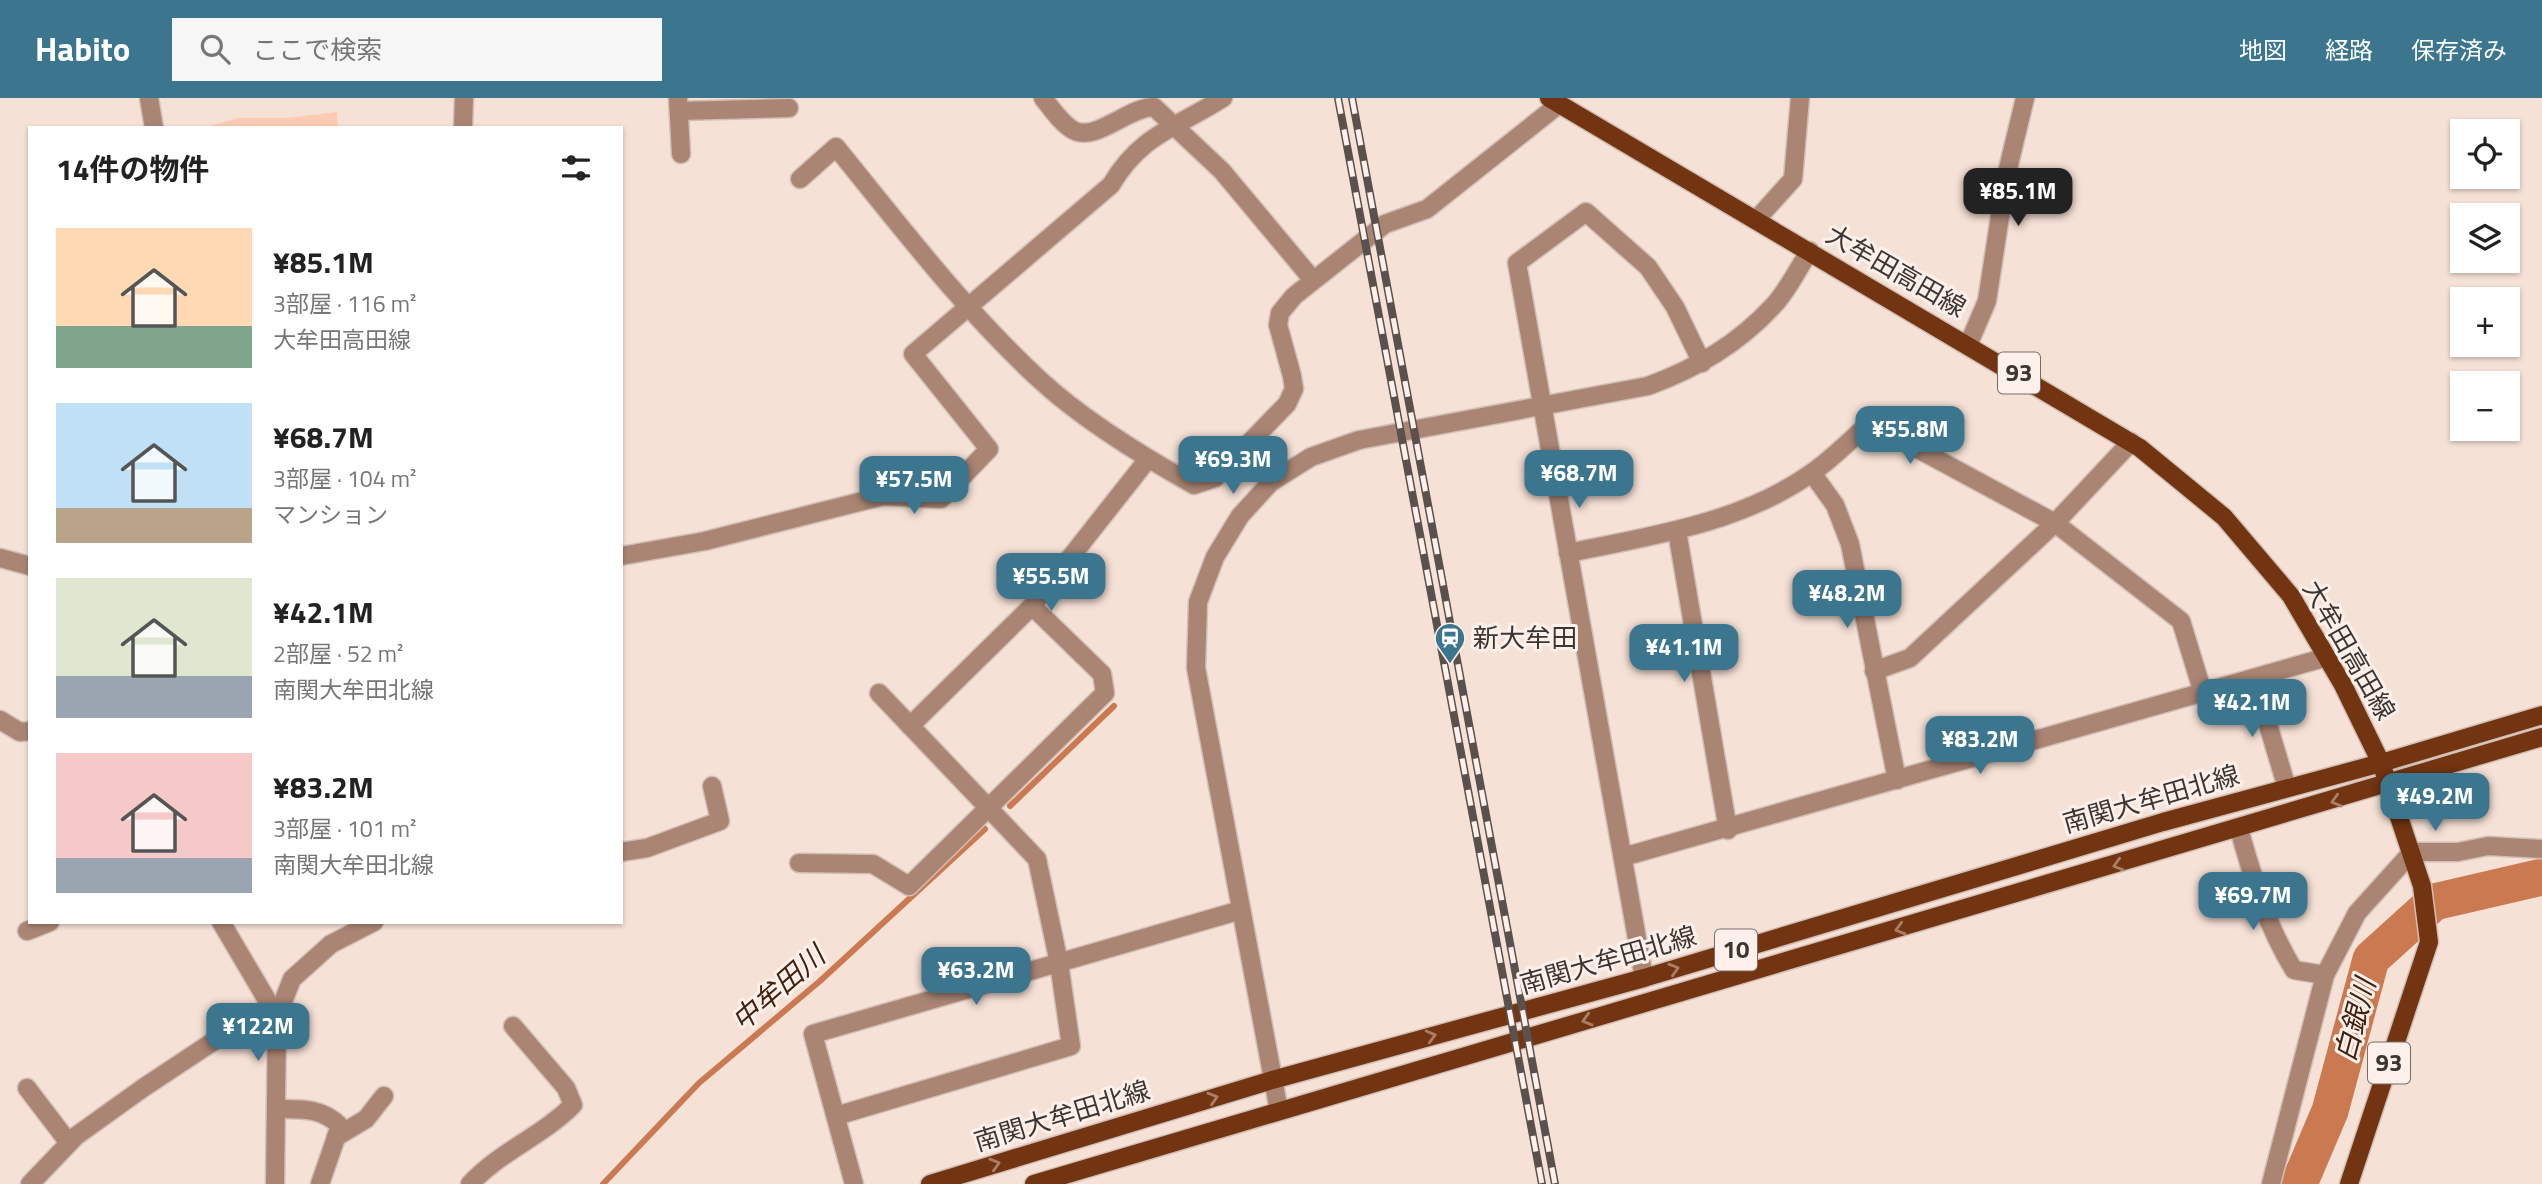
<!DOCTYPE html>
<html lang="ja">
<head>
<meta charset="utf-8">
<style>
  :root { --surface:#fff; --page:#f6f6f6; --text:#222; --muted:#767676; --accent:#3b768e }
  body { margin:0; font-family:"Titillium Web","Noto Sans JP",sans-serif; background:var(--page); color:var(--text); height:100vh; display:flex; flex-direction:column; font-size:26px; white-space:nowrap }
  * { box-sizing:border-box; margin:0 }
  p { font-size:23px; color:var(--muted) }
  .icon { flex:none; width:38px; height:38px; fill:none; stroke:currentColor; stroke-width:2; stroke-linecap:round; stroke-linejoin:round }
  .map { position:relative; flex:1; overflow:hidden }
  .drawer { position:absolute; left:28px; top:28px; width:595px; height:798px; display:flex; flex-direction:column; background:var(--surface); border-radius:0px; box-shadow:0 2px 5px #0004 }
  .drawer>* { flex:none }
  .fabs { position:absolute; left:2450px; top:21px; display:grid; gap:14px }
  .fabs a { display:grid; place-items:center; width:70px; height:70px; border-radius:0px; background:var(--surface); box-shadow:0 2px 5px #0004; font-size:35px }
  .price { position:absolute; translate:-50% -60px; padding:0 16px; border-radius:14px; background:var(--accent); color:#fff; font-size:23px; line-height:46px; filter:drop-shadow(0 2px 4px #0008) }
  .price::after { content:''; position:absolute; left:50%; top:42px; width:21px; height:16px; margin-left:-10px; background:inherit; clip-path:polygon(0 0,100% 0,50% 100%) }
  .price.selected { background:#222; color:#fff }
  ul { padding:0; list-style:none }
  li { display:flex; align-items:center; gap:21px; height:175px; padding:0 28px }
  li span { display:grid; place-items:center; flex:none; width:196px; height:140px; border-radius:0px; color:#555 }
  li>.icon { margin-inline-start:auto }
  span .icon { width:84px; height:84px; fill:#fffc; stroke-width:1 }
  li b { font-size:30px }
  h2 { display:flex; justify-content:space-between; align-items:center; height:84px; padding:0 28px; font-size:30px }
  header { display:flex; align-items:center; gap:42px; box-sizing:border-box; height:98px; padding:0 35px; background:var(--accent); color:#fff }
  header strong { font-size:33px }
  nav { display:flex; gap:38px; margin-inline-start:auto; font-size:24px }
  .search { width:490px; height:63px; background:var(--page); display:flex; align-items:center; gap:18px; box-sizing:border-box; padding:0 24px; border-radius:0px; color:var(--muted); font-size:26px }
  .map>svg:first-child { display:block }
  .green { fill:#fdcbb3 }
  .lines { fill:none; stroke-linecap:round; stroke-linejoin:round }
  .stream { stroke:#ca7950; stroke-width:6 }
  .river { stroke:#ca7950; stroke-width:37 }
  .minor-casing { stroke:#d1bfb5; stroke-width:21 }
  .major-casing { stroke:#d1bfb5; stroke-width:21 }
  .minor { stroke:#aa8574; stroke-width:18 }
  .major { stroke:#723411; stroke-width:18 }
  .rail-casing { stroke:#5b514c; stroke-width:8 }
  .rail { stroke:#fdf0ea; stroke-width:5; stroke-dasharray:16; stroke-linecap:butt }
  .oneway { stroke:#aa7f68 }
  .labels { text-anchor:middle; stroke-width:6; stroke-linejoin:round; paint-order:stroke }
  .shield { fill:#fdf0ea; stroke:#776d68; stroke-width:2 }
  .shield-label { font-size:24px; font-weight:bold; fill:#3d3531 }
  .street-label { font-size:26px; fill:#3d3531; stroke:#fdf0ea }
  .poi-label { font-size:26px; fill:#3d3531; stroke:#fdf0ea; text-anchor:start }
  .water-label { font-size:28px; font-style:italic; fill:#42200f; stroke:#fdf0ea }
</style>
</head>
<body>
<header>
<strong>Habito</strong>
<div class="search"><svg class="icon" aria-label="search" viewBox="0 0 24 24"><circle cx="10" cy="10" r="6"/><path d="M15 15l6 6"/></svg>ここで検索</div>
<nav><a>地図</a><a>経路</a><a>保存済み</a></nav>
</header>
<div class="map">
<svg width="2542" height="1086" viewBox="0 0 2542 1086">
  <rect width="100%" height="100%" fill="#f6e1d6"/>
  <polygon class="green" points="337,14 338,30 204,30 238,20 286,20"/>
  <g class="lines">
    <g class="stream">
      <polyline points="1010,708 1114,608"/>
      <polyline points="603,1086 699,985 820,883 985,731"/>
    </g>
    <polyline class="river" points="2299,1086 2330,1013 2371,861 2434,804 2542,779"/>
    <g class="minor-casing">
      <g id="minor">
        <polyline points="149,0 154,30"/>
        <polyline points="678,0 681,56"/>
        <path d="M 1043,0 C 1052,11 1061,25 1073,32 C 1095,45 1128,9 1154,9 L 1222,73 L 1313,182"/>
        <polyline points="679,13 789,10"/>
        <polyline points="463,30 464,0"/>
        <path d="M 800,81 L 836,49 C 901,129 964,212 1040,282 C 1081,320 1144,359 1194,387 L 1215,380 L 1287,306 L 1294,291 L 1292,278 L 1278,227 L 1280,215 L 1294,198 L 1385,126 L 1427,111 L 1558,7"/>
        <polyline points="1756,122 1793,81 1800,0"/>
        <polyline points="1969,245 1987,203 2006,79 2025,0"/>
        <polyline points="1812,375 1835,407 1850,446 1897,682"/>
        <polyline points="1677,433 1728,732"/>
        <path d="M 1568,455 C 1651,438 1742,425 1813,374 C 1833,360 1851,341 1870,325 L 2055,425 L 2181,523 L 2203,595"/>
        <path d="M 621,458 L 705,443 L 883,398 L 941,401 L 989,351 L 913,256 L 1111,87 C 1141,36 1176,30 1223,0"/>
        <polyline points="0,460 30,468"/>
        <polyline points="1874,573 1910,560 2055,425 2131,344"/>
        <polyline points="2254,580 2287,690"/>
        <polyline points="0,622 20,634 30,633"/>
        <polyline points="910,628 1032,508 1148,361"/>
        <path d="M 2239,731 C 2253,780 2267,829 2294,872 L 2325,877"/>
        <polyline points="621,754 647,750 720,723 712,688"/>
        <polyline points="1623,759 2327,559"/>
        <polyline points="799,765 873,766 909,788 1105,595 1102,576 1032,508"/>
        <polyline points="221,824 277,919"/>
        <polyline points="27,833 50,824"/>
        <polyline points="1644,880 1517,165 1586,114 1648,169 1675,209 1702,265"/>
        <polyline points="27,990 69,1045"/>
        <path d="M 278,1011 C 302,1011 322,1010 340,1028 L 320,1086"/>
        <path d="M 1279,1013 L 1196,570 L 1198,504 L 1215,459 L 1240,418 L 1271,384 L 1311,359 L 1359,342 L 1648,288 C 1697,270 1738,246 1774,207 C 1788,192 1798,170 1810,153"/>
        <polyline points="836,1018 1071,948 1059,865 1037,761 879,595"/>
        <polyline points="336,1039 366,1021 384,998"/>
        <polyline points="30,1086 76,1038 143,990 220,939 277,919"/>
        <polyline points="275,1086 277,919 292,881 331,846 374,824"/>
        <path d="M 470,1086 C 502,1052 541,1039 573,1007 L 566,990 L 513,928"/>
        <polyline points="854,1086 813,936 1241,812"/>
        <polyline points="2271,1086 2325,877 2357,815 2412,754 2458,754 2488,748 2542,751"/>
      </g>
    </g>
    <g class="major-casing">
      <g id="major">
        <polyline points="1549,0 2140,350 2224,419 2291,498 2343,587 2381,665 2422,788 2429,844 2349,1086"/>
        <polyline points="930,1086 1272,982 1644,880 2163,724 2381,665 2542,617"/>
        <polyline points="1034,1086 2542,639"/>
      </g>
    </g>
    <use href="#minor" class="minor"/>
    <use href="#major" class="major"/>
    <g class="rail-casing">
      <g id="rail">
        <polyline points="1338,0 1542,1086"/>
        <polyline points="1352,0 1555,1086"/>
      </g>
    </g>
    <use href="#rail" class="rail"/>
  </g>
  <defs><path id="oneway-chevron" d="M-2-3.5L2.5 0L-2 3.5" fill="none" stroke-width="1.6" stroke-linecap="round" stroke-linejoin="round" transform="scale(1.75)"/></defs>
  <g class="oneway">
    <use href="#oneway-chevron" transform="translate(2336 703) rotate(164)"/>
    <use href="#oneway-chevron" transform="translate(2118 767) rotate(164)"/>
    <use href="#oneway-chevron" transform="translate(1900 831) rotate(164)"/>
    <use href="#oneway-chevron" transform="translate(1674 871) rotate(-17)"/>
    <use href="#oneway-chevron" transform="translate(1587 922) rotate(164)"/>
    <use href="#oneway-chevron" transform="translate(1431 938) rotate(-15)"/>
    <use href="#oneway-chevron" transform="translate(1213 1000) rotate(-17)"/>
    <use href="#oneway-chevron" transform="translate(995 1066) rotate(-17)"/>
  </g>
  <defs>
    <g id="station-pin" transform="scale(1.575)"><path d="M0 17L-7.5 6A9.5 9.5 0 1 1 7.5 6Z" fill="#3b768e" stroke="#fdf0ea"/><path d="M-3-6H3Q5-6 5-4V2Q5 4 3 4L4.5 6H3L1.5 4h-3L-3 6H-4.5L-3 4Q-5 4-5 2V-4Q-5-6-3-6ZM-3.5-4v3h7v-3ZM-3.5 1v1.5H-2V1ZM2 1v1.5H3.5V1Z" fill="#fff"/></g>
  </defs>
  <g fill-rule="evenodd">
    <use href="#station-pin" x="1450" y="540"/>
  </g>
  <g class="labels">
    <g class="shield">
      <rect x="1998" y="254.5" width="42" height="41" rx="5"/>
      <rect x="1715" y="831.5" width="42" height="41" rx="5"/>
      <rect x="2368" y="944.5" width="42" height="41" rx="5"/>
    </g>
    <g class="shield-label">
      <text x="2019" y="283">93</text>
      <text x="1736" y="860">10</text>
      <text x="2389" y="973">93</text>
    </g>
    <g class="street-label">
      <text transform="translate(1896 173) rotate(30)" y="9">大牟田高田線</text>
      <text transform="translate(2349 552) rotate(60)" y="9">大牟田高田線</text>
      <text transform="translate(2151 701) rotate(-16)" y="9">南関大牟田北線</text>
      <text transform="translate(1608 862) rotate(-16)" y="9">南関大牟田北線</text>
      <text transform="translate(1062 1018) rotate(-17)" y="9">南関大牟田北線</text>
    </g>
    <g class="poi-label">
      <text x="1473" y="549">新大牟田</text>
    </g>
    <g class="water-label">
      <text transform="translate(778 890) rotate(-41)" y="10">中牟田川</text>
      <text transform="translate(2355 922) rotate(-75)" y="10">白銀川</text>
    </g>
  </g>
</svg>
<div class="fabs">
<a><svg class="icon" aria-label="locate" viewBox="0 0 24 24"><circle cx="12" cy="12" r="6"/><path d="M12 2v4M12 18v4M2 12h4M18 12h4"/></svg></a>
<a><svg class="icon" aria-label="layers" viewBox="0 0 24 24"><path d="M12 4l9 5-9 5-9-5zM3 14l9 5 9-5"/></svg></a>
<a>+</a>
<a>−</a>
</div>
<b class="price selected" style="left:2018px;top:130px">¥85.1M</b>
<b class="price" style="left:1910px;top:368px">¥55.8M</b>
<b class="price" style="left:1233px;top:398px">¥69.3M</b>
<b class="price" style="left:1579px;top:412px">¥68.7M</b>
<b class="price" style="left:914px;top:418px">¥57.5M</b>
<b class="price" style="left:1051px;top:515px">¥55.5M</b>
<b class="price" style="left:1847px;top:532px">¥48.2M</b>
<b class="price" style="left:1684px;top:586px">¥41.1M</b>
<b class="price" style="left:2252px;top:641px">¥42.1M</b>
<b class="price" style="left:1980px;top:678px">¥83.2M</b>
<b class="price" style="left:2435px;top:735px">¥49.2M</b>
<b class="price" style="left:2253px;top:834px">¥69.7M</b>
<b class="price" style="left:976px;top:909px">¥63.2M</b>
<b class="price" style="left:258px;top:965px">¥122M</b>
<section class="drawer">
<h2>14件の物件<svg class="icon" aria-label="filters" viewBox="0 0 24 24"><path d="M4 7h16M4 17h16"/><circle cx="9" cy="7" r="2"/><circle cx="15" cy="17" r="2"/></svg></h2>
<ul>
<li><span style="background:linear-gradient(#ffd9b3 70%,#7fa58c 0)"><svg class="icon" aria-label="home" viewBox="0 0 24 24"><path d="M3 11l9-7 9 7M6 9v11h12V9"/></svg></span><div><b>¥85.1M</b><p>3部屋 · 116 m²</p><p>大牟田高田線</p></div></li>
<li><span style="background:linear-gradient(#bfe0f5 75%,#b9a48a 0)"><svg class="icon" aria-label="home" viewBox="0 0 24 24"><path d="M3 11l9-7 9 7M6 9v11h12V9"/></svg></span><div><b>¥68.7M</b><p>3部屋 · 104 m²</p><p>マンション</p></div></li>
<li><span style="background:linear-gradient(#dfe7d0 70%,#9aa5b1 0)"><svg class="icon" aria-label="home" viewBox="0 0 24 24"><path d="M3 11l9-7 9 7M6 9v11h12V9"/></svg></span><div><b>¥42.1M</b><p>2部屋 · 52 m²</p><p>南関大牟田北線</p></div></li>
<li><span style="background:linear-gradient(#f6c9c9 75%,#9aa5b1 0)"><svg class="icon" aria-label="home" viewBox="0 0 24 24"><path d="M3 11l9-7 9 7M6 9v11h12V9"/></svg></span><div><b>¥83.2M</b><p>3部屋 · 101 m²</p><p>南関大牟田北線</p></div></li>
</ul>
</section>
</div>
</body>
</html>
